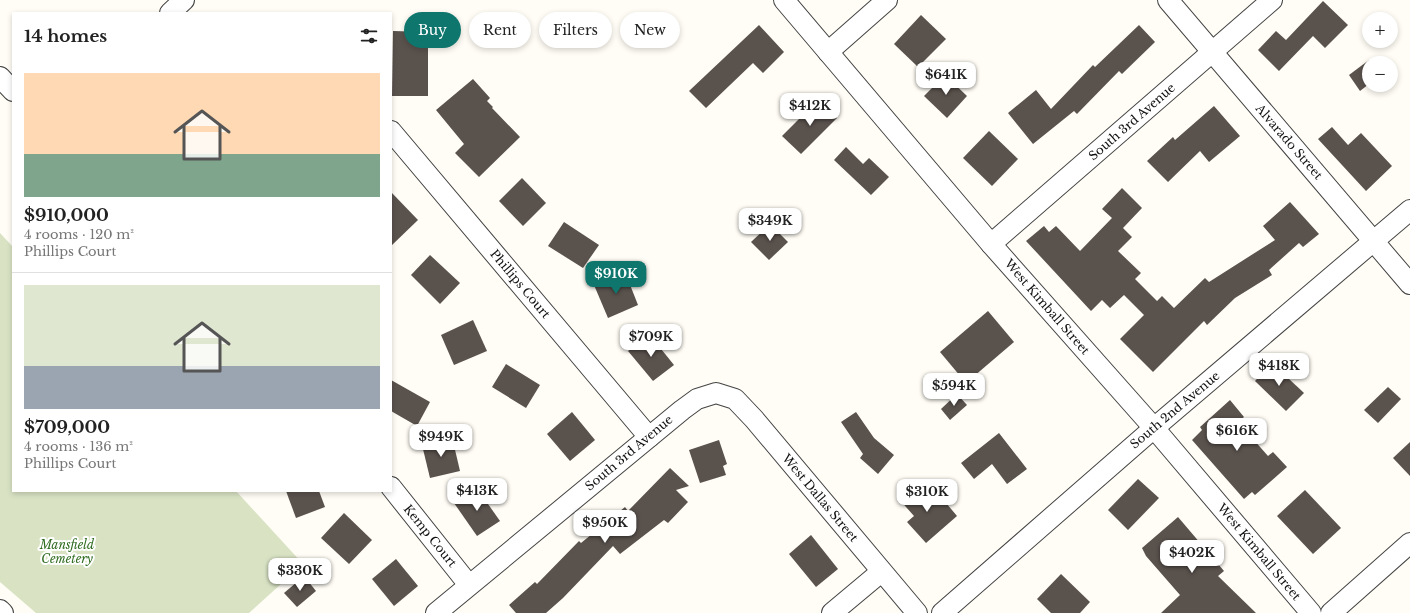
<!DOCTYPE html>
<html lang="en">
<head>
<meta charset="utf-8">
<style>
  :root { --surface:#fff; --page:#f2f2f2; --text:#222; --muted:#767676; --line:#e0e0e0; --accent:#0f766e }
  body { margin:0; font-family:"Libre Baskerville",serif; background:var(--page); color:var(--text); height:100vh; display:flex; flex-direction:column; font-size:15px; white-space:nowrap }
  * { box-sizing:border-box; margin:0 }
  p { font-size:13px; color:var(--muted) }
  .icon { flex:none; width:22px; height:22px; fill:none; stroke:currentColor; stroke-width:2; stroke-linecap:round; stroke-linejoin:round }
  .map { position:relative; flex:1; overflow:hidden }
  .sheet { position:absolute; left:12px; top:12px; width:380px; height:480px; display:flex; flex-direction:column; background:var(--surface); border-radius:0px; box-shadow:0 2px 6px #0003 }
  .sheet>* { flex:none }
  .hud { position:absolute; left:404px; top:12px; width:380px; height:36px; display:flex; gap:8px }
  .controls { position:absolute; left:1362px; top:12px; display:grid; gap:8px }
  .controls a { display:grid; place-items:center; width:36px; height:36px; border-radius:50%; background:var(--surface); box-shadow:0 2px 6px #0003; font-size:20px }
  .price { position:absolute; translate:-50% -34px; padding:0 9px; border-radius:8px; background:#fff; color:#222; font-size:13px; line-height:26px; filter:drop-shadow(0 1px 2px #0008) }
  .price::after { content:''; position:absolute; left:50%; top:24px; width:12px; height:9px; margin-left:-6px; background:inherit; clip-path:polygon(0 0,100% 0,50% 100%) }
  .price.current { background:var(--accent); color:#fff }
  ul { padding:0; list-style:none }
  li { display:grid; align-content:center; gap:8px; height:212px; padding:0 12px }
  li+li { border-top:1px solid var(--line) }
  li span { display:grid; place-items:center; height:124px; border-radius:0px; color:#555 }
  li>.icon { margin-inline-start:auto }
  span .icon { width:72px; height:72px; fill:#fffc; stroke-width:1 }
  li b { font-size:17px }
  h2 { display:flex; justify-content:space-between; align-items:center; height:48px; padding:0 12px; font-size:17px }
  .pill { padding:0 14px; border-radius:18px; background:var(--surface); box-shadow:0 2px 6px #0003; font-size:14px; line-height:36px }
  .pill.current { background:var(--accent); color:#fff }
  .map>svg:first-child { display:block }
  .cemetery { fill:#d9e3c4 }
  .building { fill:#5a524d }
  .lines { fill:none; stroke-linecap:round; stroke-linejoin:round }
  .minor-casing { stroke:#444; stroke-width:22 }
  .minor { stroke:#fff; stroke-width:20 }
  .labels { text-anchor:middle; stroke-width:4; stroke-linejoin:round; paint-order:stroke }
  .street-label { font-size:12px; fill:#111; stroke:#fff }
  .park-label { font-size:12px; font-style:italic; fill:#2f6b1f; stroke:#fff }
</style>
</head>
<body>
<div class="map">
<svg width="1410" height="613" viewBox="0 0 1410 613">
  <rect width="100%" height="100%" fill="#fffdf5"/>
  <polygon class="cemetery" points="0,233 13,247 13,491 236,491 303,564 249,613 36,613 0,582"/>
  <g class="building">
    <polygon points="1323,1 1348,25 1325,48 1313,36 1279,71 1258,50 1276,31 1286,40"/>
    <polygon points="921,15 946,39 918,67 894,44"/>
    <polygon points="759,25 784,52 763,73 753,63 706,108 689,91"/>
    <polygon points="1139,25 1155,42 1122,74 1119,71 1077,114 1074,111 1033,144 1008,113 1036,90 1051,109 1093,65 1095,67"/>
    <polygon points="393,31 428,32 428,96 392,96"/>
    <polygon points="1369,60 1369,84 1360,91 1349,75"/>
    <polygon points="945,75 967,96 947,118 924,96"/>
    <polygon points="473,79 490,98 487,101 493,107 492,108 520,137 479,177 455,153 464,144 436,110"/>
    <polygon points="818,100 837,118 801,154 782,136"/>
    <polygon points="1214,106 1240,136 1209,162 1200,151 1168,182 1147,161 1173,137 1175,140"/>
    <polygon points="1332,127 1348,145 1361,133 1392,166 1366,191 1318,139"/>
    <polygon points="989,131 1018,159 992,186 963,158"/>
    <polygon points="846,147 863,164 869,158 889,177 871,195 834,160"/>
    <polygon points="522,178 546,203 523,226 499,201"/>
    <polygon points="1122,188 1142,208 1123,228 1132,237 1118,251 1141,273 1135,279 1157,301 1162,296 1174,308 1205,278 1209,282 1275,240 1263,226 1290,202 1319,234 1303,247 1299,243 1269,270 1272,275 1235,298 1207,325 1204,321 1153,372 1120,339 1144,315 1124,295 1110,308 1102,300 1091,311 1026,241 1044,226 1049,232 1056,226 1080,251 1112,218 1102,209"/>
    <polygon points="391,192 418,220 391,246"/>
    <polygon points="564,222 599,245 583,268 548,246"/>
    <polygon points="770,224 788,242 769,260 751,242"/>
    <polygon points="430,255 460,283 440,304 411,275"/>
    <polygon points="625,272 638,305 608,318 594,285"/>
    <polygon points="988,311 1014,342 966,383 940,352"/>
    <polygon points="473,320 487,351 454,365 441,335"/>
    <polygon points="649,334 674,365 653,381 628,351"/>
    <polygon points="1272,363 1304,393 1286,411 1255,381"/>
    <polygon points="506,364 540,385 526,408 492,387"/>
    <polygon points="391,380 430,402 417,426 391,411"/>
    <polygon points="1388,387 1401,399 1378,423 1364,410"/>
    <polygon points="957,394 967,405 950,420 941,409"/>
    <polygon points="1230,400 1244,417 1238,422 1268,456 1273,452 1287,467 1255,495 1252,492 1244,499 1192,440 1202,430 1200,427"/>
    <polygon points="572,412 595,440 570,461 547,434"/>
    <polygon points="856,412 874,438 894,455 878,474 860,458 863,454 841,422"/>
    <polygon points="999,433 1027,469 1007,484 992,464 974,479 961,463"/>
    <polygon points="452,437 460,471 430,478 422,445"/>
    <polygon points="719,440 727,464 723,466 726,475 700,483 689,450"/>
    <polygon points="1410,442 1410,476 1393,458"/>
    <polygon points="670,468 689,486 676,490 688,502 668,523 664,520 620,554 613,546 563,598 546,613 516,613 509,605 535,582 537,584 579,541 581,543 625,507 628,511"/>
    <polygon points="1138,479 1159,498 1128,530 1108,510"/>
    <polygon points="912,486 925,500 936,491 957,516 926,543 907,522 914,516 898,498"/>
    <polygon points="476,487 500,521 477,536 454,503"/>
    <polygon points="1305,490 1341,528 1313,554 1277,516"/>
    <polygon points="286,491 319,491 325,507 296,518"/>
    <polygon points="344,513 372,540 349,564 321,538"/>
    <polygon points="1178,517 1224,571 1218,576 1256,613 1161,613 1180,595 1146,556 1142,548"/>
    <polygon points="811,535 838,569 816,587 789,554"/>
    <polygon points="396,559 418,586 394,606 372,579"/>
    <polygon points="1061,574 1090,602 1080,613 1051,613 1037,599"/>
    <polygon points="304,576 316,591 297,607 284,593"/>
  </g>
  <g class="lines">
    <g class="minor-casing">
      <g id="minor">
        <polyline points="784,0 991,244 1154,428 1311,613"/>
        <polyline points="1168,0 1410,284"/>
        <polyline points="170,13 184,0"/>
        <polyline points="828,52 887,0"/>
        <polyline points="0,77 13,91"/>
        <polyline points="391,131 649,437"/>
        <polyline points="991,244 1272,0"/>
        <polyline points="391,487 469,585"/>
        <polyline points="0,610 3,613"/>
        <polyline points="436,613 682,410 697,399 716,393 735,399 754,419 917,613"/>
        <polyline points="832,613 881,572"/>
        <polyline points="942,613 1154,428 1410,210"/>
        <polyline points="1331,613 1410,543"/>
      </g>
    </g>
    <use href="#minor" class="minor"/>
  </g>
  <g class="labels">
    <g class="street-label">
      <text transform="translate(1132 122) rotate(-41)" y="4">South 3rd Avenue</text>
      <text transform="translate(1289 142) rotate(49)" y="4">Alvarado Street</text>
      <text transform="translate(520 284) rotate(50)" y="4">Phillips Court</text>
      <text transform="translate(1047 307) rotate(49)" y="4">West Kimball Street</text>
      <text transform="translate(1175 410) rotate(-40)" y="4">South 2nd Avenue</text>
      <text transform="translate(629 453) rotate(-40)" y="4">South 3rd Avenue</text>
      <text transform="translate(820 498) rotate(50)" y="4">West Dallas Street</text>
      <text transform="translate(430 536) rotate(51)" y="4">Kemp Court</text>
      <text transform="translate(1259 552) rotate(50)" y="4">West Kimball Street</text>
    </g>
    <g class="park-label">
      <text x="67" y="549">Mansfield<tspan x="67" dy="14">Cemetery</tspan></text>
    </g>
  </g>
</svg>
<div class="controls">
<a>+</a>
<a>−</a>
</div>
<b class="price" style="left:946px;top:96px">$641K</b>
<b class="price" style="left:810px;top:127px">$412K</b>
<b class="price" style="left:770px;top:242px">$349K</b>
<b class="price current" style="left:616px;top:295px">$910K</b>
<b class="price" style="left:651px;top:358px">$709K</b>
<b class="price" style="left:1279px;top:387px">$418K</b>
<b class="price" style="left:954px;top:407px">$594K</b>
<b class="price" style="left:1237px;top:452px">$616K</b>
<b class="price" style="left:441px;top:458px">$949K</b>
<b class="price" style="left:477px;top:512px">$413K</b>
<b class="price" style="left:927px;top:513px">$310K</b>
<b class="price" style="left:605px;top:544px">$950K</b>
<b class="price" style="left:1192px;top:574px">$402K</b>
<b class="price" style="left:300px;top:592px">$330K</b>
<div class="hud">
<a class="pill current">Buy</a>
<a class="pill">Rent</a>
<a class="pill">Filters</a>
<a class="pill">New</a>
</div>
<section class="sheet">
<h2>14 homes<svg class="icon" aria-label="filters" viewBox="0 0 24 24"><path d="M4 7h16M4 17h16"/><circle cx="9" cy="7" r="2"/><circle cx="15" cy="17" r="2"/></svg></h2>
<ul>
<li><span style="background:linear-gradient(#ffd9b3 65%,#7fa58c 0)"><svg class="icon" aria-label="home" viewBox="0 0 24 24"><path d="M3 11l9-7 9 7M6 9v11h12V9"/></svg></span><div><b>$910,000</b><p>4 rooms · 120 m²</p><p>Phillips Court</p></div></li>
<li><span style="background:linear-gradient(#dfe7d0 65%,#9aa5b1 0)"><svg class="icon" aria-label="home" viewBox="0 0 24 24"><path d="M3 11l9-7 9 7M6 9v11h12V9"/></svg></span><div><b>$709,000</b><p>4 rooms · 136 m²</p><p>Phillips Court</p></div></li>
</ul>
</section>
</div>
</body>
</html>
